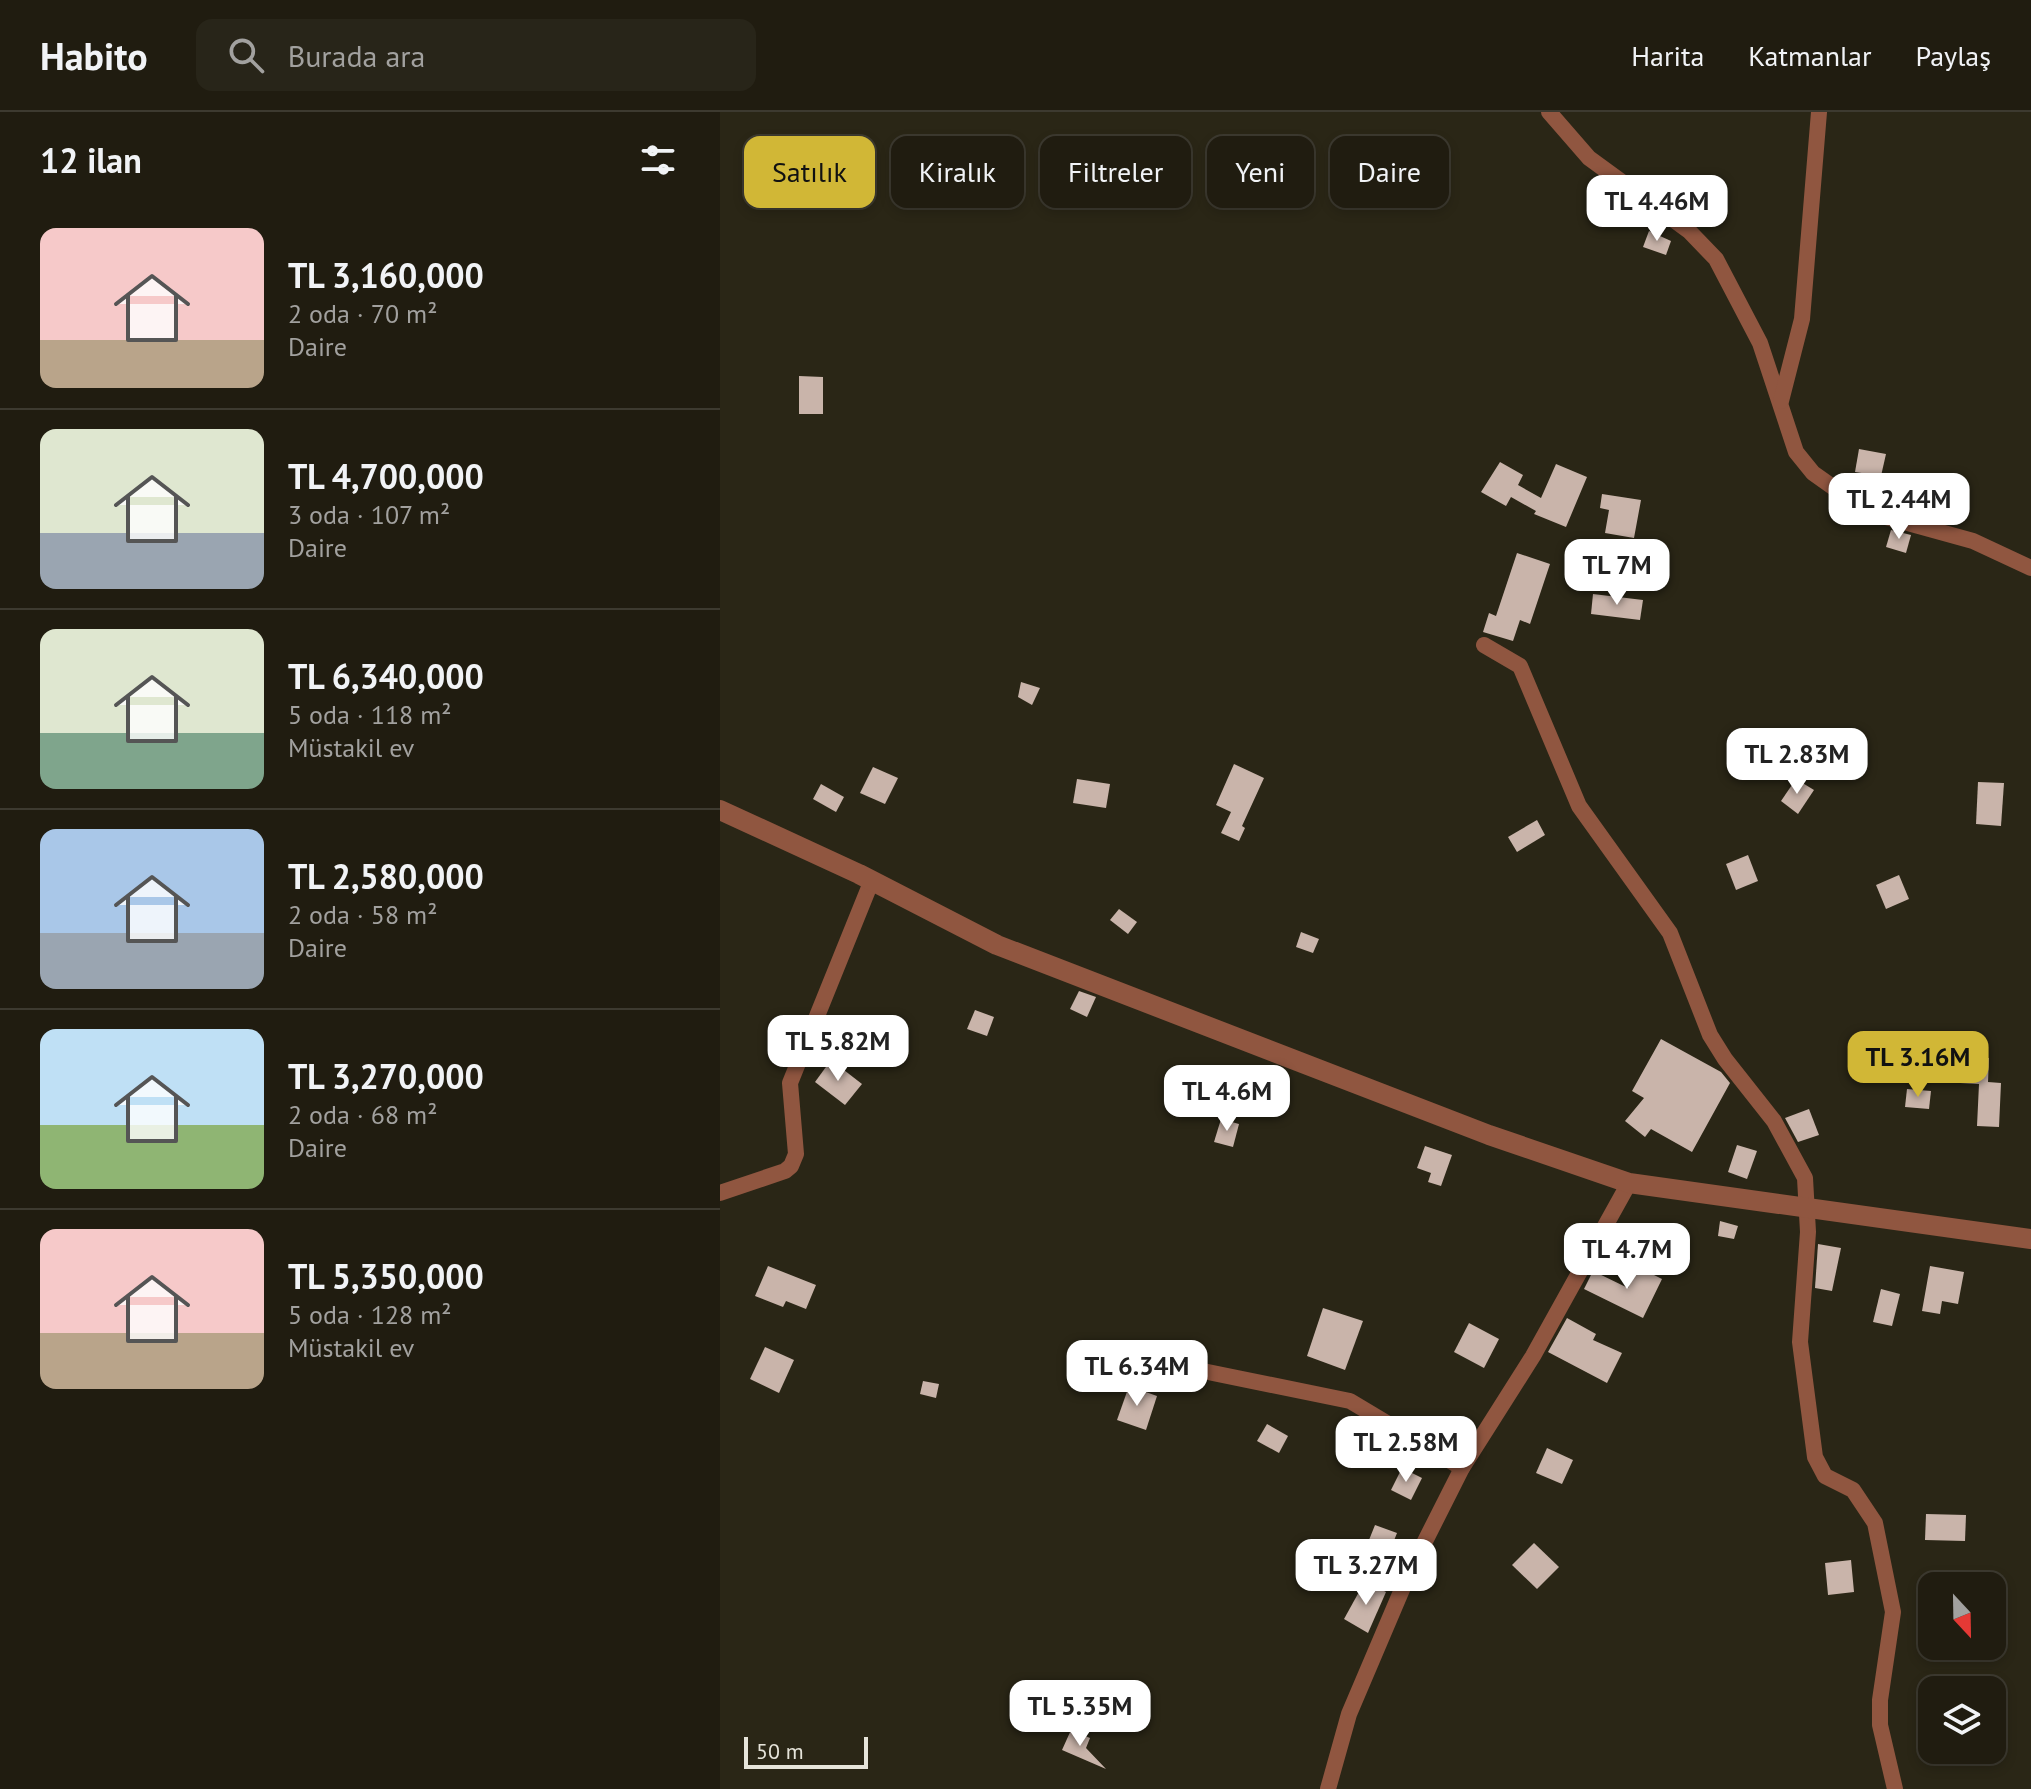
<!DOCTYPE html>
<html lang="tr">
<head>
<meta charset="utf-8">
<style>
  :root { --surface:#201c10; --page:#282519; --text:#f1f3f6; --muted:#a2a19f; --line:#3d3a30; --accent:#d1b736 }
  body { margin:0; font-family:"PT Sans",sans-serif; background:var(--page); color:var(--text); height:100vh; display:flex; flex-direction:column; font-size:30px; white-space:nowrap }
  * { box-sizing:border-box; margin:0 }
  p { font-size:26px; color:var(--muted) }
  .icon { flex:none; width:44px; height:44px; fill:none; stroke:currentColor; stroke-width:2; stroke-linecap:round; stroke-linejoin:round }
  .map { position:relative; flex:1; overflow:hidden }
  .panel { display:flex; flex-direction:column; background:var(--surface); width:720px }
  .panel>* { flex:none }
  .banner { position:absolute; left:24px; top:24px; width:760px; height:72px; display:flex; gap:16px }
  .needle { width:52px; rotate:158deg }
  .fabs { position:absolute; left:1198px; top:1460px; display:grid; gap:16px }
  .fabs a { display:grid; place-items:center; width:88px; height:88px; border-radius:16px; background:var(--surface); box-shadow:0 4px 12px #0003,0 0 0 2px var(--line); font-size:40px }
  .scale { position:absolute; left:24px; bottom:20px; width:124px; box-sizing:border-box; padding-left:8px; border:4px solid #e6e4da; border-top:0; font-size:22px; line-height:28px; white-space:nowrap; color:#e6e4da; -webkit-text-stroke:6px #2a2616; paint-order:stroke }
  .price { position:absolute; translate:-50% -68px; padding:0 18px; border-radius:16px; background:#fff; color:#222; font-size:26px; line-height:52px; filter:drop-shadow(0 2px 4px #0008) }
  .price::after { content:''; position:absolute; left:50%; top:48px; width:24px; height:18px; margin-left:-12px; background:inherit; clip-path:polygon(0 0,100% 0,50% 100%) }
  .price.active { background:var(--accent); color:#111 }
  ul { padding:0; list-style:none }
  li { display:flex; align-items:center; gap:24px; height:200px; padding:0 40px }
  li+li { border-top:2px solid var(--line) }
  li span { display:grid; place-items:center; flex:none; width:224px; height:160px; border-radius:16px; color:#555 }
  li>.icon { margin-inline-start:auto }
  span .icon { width:96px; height:96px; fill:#fffc; stroke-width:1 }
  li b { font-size:34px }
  h2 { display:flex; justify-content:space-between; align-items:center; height:96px; padding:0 40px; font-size:34px }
  .pill { padding:0 28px; border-radius:16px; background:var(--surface); box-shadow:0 4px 12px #0003,0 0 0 2px var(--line); font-size:28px; line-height:72px }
  .pill.active { background:var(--accent); color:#111 }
  header { display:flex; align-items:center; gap:48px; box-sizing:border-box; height:112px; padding:0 40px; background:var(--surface); border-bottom:2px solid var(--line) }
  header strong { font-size:38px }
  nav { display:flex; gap:44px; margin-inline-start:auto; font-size:28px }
  .search { width:560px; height:72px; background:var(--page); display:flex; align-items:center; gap:20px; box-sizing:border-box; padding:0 28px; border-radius:16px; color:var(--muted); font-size:30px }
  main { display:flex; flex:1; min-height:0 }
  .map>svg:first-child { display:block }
  .building { fill:#c9b4aa }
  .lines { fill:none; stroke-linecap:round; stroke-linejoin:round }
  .minor { stroke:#905640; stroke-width:16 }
  .tertiary { stroke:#905640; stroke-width:20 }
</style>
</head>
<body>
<header>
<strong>Habito</strong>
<div class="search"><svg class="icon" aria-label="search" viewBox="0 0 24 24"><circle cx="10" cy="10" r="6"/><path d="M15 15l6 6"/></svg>Burada ara</div>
<nav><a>Harita</a><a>Katmanlar</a><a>Paylaş</a></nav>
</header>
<main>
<section class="panel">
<h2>12 ilan<svg class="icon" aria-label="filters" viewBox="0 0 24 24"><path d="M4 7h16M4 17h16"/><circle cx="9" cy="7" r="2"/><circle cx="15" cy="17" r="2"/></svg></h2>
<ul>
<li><span style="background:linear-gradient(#f6c9c9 70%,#b9a48a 0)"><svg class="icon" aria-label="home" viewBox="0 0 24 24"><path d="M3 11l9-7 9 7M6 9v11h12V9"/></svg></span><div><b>TL 3,160,000</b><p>2 oda · 70 m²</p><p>Daire</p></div></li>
<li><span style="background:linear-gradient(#dfe7d0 65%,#9aa5b1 0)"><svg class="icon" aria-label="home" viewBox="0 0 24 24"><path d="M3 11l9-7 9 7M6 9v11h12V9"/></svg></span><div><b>TL 4,700,000</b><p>3 oda · 107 m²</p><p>Daire</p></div></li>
<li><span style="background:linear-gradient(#dfe7d0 65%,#7fa58c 0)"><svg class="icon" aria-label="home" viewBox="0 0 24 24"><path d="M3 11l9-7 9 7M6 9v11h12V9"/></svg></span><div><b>TL 6,340,000</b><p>5 oda · 118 m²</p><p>Müstakil ev</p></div></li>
<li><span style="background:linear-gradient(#a9c7e8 65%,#9aa5b1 0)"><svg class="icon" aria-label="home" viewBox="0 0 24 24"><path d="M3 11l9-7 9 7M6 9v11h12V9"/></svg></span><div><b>TL 2,580,000</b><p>2 oda · 58 m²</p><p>Daire</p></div></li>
<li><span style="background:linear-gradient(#bfe0f5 60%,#8fb573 0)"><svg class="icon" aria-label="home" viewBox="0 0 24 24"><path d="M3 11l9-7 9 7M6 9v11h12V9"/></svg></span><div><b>TL 3,270,000</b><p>2 oda · 68 m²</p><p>Daire</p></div></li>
<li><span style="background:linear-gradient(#f6c9c9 65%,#b9a48a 0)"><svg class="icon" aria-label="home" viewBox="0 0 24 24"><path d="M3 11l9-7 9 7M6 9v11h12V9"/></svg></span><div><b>TL 5,350,000</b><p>5 oda · 128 m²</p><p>Müstakil ev</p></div></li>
</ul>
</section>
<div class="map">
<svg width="1311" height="1677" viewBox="0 0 1311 1677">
  <rect width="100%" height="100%" fill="#2a2616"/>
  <g class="building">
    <polygon points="929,119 951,129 946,143 923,135"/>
    <polygon points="79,264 103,265 103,302 79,302"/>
    <polygon points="1139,337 1166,342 1161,364 1135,360"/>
    <polygon points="780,350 803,363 798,373 821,386 836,352 867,365 846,415 814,402 816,399 791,385 786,394 761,380"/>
    <polygon points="882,382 921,388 914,426 885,421 889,398 880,396"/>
    <polygon points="1171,418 1191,423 1186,441 1166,435"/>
    <polygon points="797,441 830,452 810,512 800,508 793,529 763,520 769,501 776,504"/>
    <polygon points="873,482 923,488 920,508 871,502"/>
    <polygon points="301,570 320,576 312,593 298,585"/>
    <polygon points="1078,633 1079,660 1061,662 1059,634"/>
    <polygon points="514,652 544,666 522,714 525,716 519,729 501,721 511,700 496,693"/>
    <polygon points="153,655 178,666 165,692 140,681"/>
    <polygon points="357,667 390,672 386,696 353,691"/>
    <polygon points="1076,667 1094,678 1078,702 1061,689"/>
    <polygon points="1258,670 1284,671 1281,714 1256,712"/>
    <polygon points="101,672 124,685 116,700 93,687"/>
    <polygon points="817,708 825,723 797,740 788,725"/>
    <polygon points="1028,743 1038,769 1016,778 1006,752"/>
    <polygon points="1179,763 1189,787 1166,797 1156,773"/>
    <polygon points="399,797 417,810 408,822 390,808"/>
    <polygon points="581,820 599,827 593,841 576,835"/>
    <polygon points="359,879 376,885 367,905 350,897"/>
    <polygon points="255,898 274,905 267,924 247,917"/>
    <polygon points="941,927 1001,960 1010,971 972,1040 931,1017 925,1025 905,1009 924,986 912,979"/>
    <polygon points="1241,945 1269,946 1268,970 1281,971 1279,1015 1257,1014 1259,972 1240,971"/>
    <polygon points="111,948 142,972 125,993 95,970"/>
    <polygon points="458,955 488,961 513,973 504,993 477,980 454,976"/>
    <polygon points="1187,977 1211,979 1209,997 1185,995"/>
    <polygon points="1089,997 1099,1023 1078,1030 1065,1006"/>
    <polygon points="501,1007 519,1012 513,1035 494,1030"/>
    <polygon points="1017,1033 1037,1039 1027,1067 1008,1060"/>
    <polygon points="705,1034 732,1043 721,1074 708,1070 711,1061 697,1056"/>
    <polygon points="1000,1109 1018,1114 1014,1127 998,1124"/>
    <polygon points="1098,1132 1121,1136 1112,1179 1095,1176"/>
    <polygon points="48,1154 96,1173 86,1197 66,1189 63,1195 35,1184"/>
    <polygon points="1210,1154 1244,1160 1238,1192 1222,1189 1220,1202 1202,1199"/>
    <polygon points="918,1155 942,1167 923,1206 864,1177 873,1159 908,1176"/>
    <polygon points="1161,1177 1180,1182 1172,1214 1153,1210"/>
    <polygon points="603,1196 643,1209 625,1258 587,1244"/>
    <polygon points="847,1206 876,1222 873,1228 902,1241 887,1271 828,1240"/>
    <polygon points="749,1211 779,1227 764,1256 734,1240"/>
    <polygon points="45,1235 74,1248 59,1281 30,1267"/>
    <polygon points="439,1243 473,1253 467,1272 433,1262"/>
    <polygon points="203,1269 219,1272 216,1286 200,1282"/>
    <polygon points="409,1274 437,1284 426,1318 397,1308"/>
    <polygon points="547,1312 568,1324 559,1341 537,1329"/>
    <polygon points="827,1336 853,1348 842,1372 816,1361"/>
    <polygon points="682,1356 702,1366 691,1388 671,1378"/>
    <polygon points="1206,1402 1246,1403 1245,1429 1205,1428"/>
    <polygon points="655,1413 677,1421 667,1446 645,1438"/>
    <polygon points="814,1431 839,1455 817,1477 792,1453"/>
    <polygon points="1131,1448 1134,1480 1108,1483 1105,1451"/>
    <polygon points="645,1469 666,1480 648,1521 624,1507"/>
    <polygon points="351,1618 370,1626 366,1636 386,1657 342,1638"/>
  </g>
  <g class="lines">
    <g class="minor">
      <polyline points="829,0 869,46 969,119 996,147 1040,231 1076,340 1093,361 1148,400 1253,429 1311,456"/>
      <polyline points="1061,289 1082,207 1099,0"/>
      <polyline points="764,533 800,554 859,694 950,821 990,923 1005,947 1054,1009 1085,1066 1088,1120 1080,1230 1095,1345 1105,1364 1133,1378 1155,1411 1173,1500 1160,1588 1160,1613 1175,1677"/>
      <polyline points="0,1081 65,1059 71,1054 76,1042 70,971 152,768"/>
      <polyline points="483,1259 630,1289 742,1356"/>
      <polyline points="608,1677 629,1602 689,1461 742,1356 813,1244 909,1071"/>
    </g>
    <polyline class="tertiary" points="0,698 139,762 277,833 769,1023 909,1071 1311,1127"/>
  </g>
</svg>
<div class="fabs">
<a><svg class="needle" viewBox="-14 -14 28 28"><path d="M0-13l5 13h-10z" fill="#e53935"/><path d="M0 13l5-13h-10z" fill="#a2a19f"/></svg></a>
<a><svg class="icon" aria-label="layers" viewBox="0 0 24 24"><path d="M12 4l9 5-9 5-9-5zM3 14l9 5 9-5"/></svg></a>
</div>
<div class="scale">50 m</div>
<b class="price" style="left:937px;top:131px">TL 4.46M</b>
<b class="price" style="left:1179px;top:429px">TL 2.44M</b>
<b class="price" style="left:897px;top:495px">TL 7M</b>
<b class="price" style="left:1077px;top:684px">TL 2.83M</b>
<b class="price" style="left:118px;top:971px">TL 5.82M</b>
<b class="price active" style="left:1198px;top:987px">TL 3.16M</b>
<b class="price" style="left:507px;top:1021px">TL 4.6M</b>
<b class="price" style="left:907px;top:1179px">TL 4.7M</b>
<b class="price" style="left:417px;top:1296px">TL 6.34M</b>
<b class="price" style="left:686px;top:1372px">TL 2.58M</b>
<b class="price" style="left:646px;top:1495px">TL 3.27M</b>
<b class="price" style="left:360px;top:1636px">TL 5.35M</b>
<div class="banner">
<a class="pill active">Satılık</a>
<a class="pill">Kiralık</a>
<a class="pill">Filtreler</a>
<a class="pill">Yeni</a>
<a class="pill">Daire</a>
</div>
</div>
</main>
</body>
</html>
